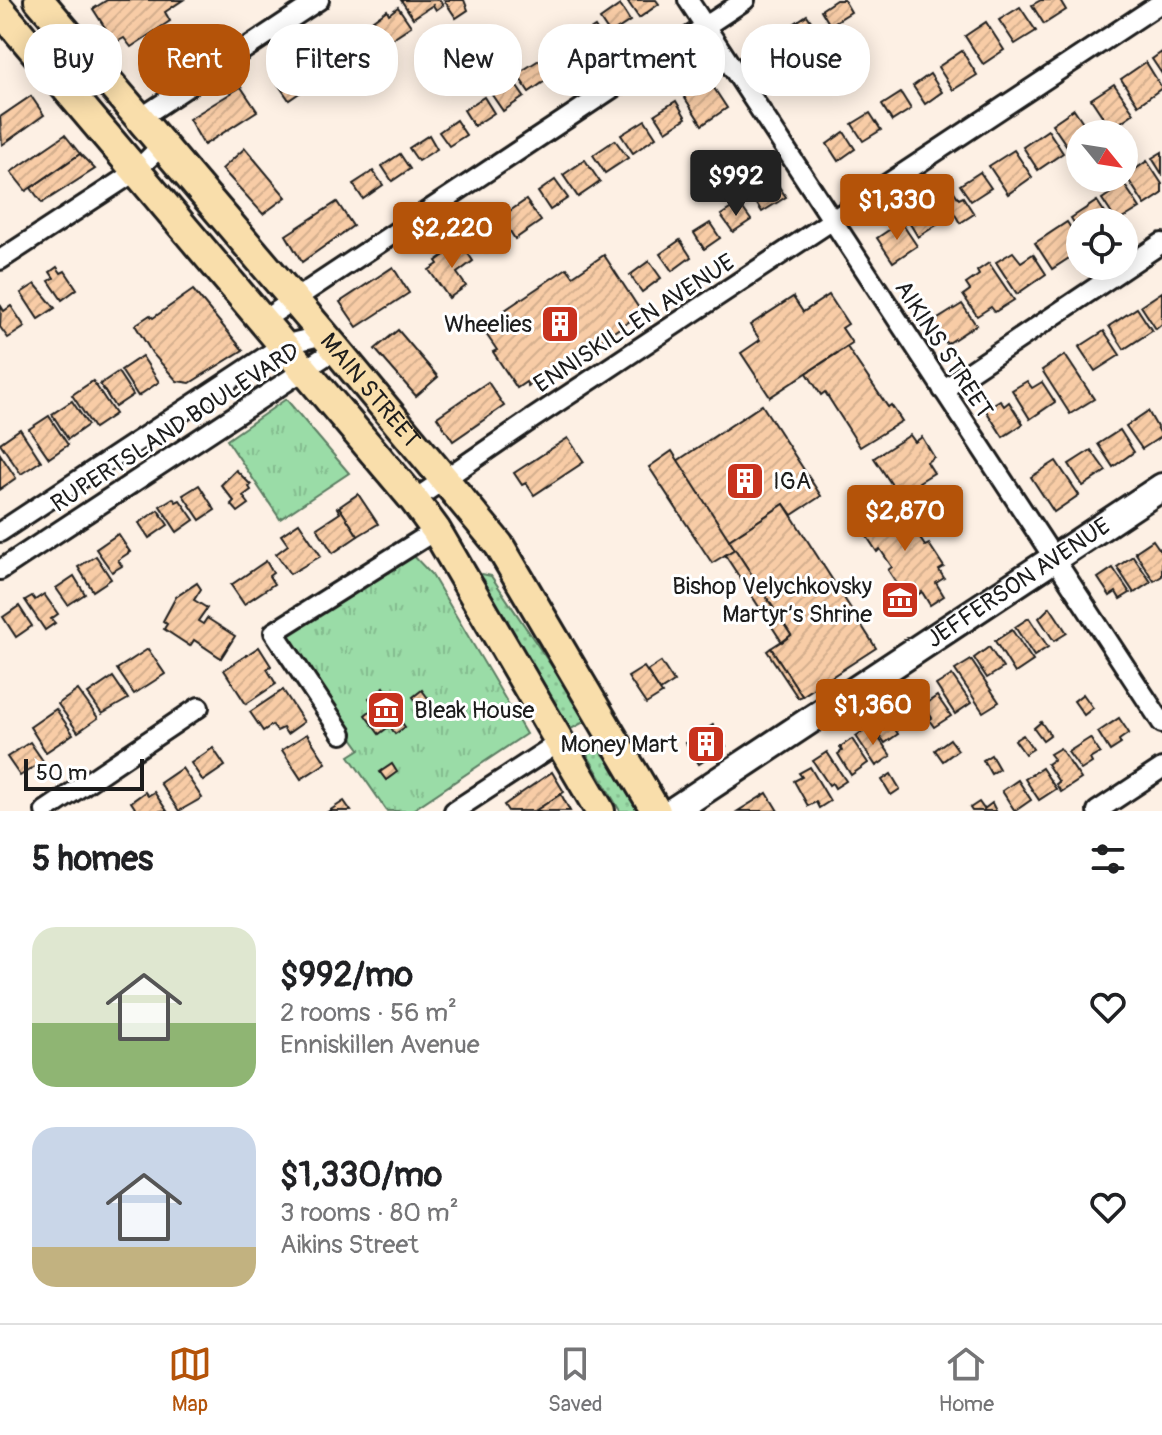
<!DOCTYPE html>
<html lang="en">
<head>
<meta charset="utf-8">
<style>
  :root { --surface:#fff; --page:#f6f6f6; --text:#202124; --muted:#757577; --line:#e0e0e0; --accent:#b45309 }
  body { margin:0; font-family:Pangolin,sans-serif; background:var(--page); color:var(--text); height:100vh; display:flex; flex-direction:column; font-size:30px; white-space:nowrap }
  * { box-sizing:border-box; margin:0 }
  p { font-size:26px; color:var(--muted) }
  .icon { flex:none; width:44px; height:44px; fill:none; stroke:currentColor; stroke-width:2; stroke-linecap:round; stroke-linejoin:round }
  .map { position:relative; height:811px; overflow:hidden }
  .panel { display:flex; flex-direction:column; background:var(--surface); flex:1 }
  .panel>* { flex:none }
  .hud { position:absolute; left:24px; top:24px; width:1114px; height:72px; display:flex; gap:16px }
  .needle { width:52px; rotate:120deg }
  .buttons { position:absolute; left:1066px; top:120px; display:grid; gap:16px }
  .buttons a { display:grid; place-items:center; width:72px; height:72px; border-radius:50%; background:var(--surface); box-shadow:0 4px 20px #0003; font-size:40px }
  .scale { position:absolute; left:24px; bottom:20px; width:120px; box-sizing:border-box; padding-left:8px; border:4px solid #1c1c1c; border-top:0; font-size:22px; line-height:28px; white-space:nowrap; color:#1c1c1c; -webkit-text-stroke:6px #fff; paint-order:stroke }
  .price { position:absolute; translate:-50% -68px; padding:0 18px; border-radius:8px; background:var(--accent); color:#fff; font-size:26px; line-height:52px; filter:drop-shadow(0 2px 4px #0008) }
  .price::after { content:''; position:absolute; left:50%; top:48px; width:24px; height:18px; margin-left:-12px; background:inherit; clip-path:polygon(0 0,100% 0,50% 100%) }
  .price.active { background:#222; color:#fff }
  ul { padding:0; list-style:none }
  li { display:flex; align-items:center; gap:24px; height:200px; padding:0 32px }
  li span { display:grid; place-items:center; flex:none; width:224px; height:160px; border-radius:24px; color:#555 }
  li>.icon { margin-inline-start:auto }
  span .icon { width:96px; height:96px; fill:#fffc; stroke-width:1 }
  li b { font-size:34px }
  h2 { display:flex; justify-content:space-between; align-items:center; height:96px; padding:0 32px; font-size:34px }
  .chip { padding:0 28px; border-radius:32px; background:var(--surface); box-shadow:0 4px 20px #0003; font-size:28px; line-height:72px }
  .chip.active { background:var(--accent); color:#fff }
  .tabs { display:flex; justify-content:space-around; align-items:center; height:112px; border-top:2px solid var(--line); background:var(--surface); font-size:22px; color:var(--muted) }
  .tabs a { display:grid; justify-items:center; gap:4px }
  .tabs .active { color:var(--accent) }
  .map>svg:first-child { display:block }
  .grass { fill:url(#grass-dots); stroke:#5b7c62; stroke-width:2 }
  .park { fill:url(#park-tufts); stroke:#5b7c62; stroke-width:2 }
  .building { fill:url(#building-hatch); stroke:#1c1c1c; stroke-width:2 }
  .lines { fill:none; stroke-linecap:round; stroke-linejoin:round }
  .street-casing { stroke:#1c1c1c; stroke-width:24 }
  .secondary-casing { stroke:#1c1c1c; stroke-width:32 }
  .primary-casing { stroke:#1c1c1c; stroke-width:34 }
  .street { stroke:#fff; stroke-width:18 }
  .secondary { stroke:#fff; stroke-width:26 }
  .primary { stroke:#f9deab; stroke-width:28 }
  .labels { text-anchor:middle; stroke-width:6; stroke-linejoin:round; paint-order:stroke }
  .street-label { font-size:24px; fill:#1c1c1c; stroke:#fff }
  .poi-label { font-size:24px; fill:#1c1c1c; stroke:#fff; text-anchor:end }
</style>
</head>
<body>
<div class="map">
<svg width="1162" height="811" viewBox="0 0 1162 811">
  <defs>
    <pattern id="grass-dots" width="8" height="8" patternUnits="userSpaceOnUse" patternTransform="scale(2)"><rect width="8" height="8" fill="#9adca7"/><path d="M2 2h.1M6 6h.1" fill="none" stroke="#84bc8f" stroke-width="1.8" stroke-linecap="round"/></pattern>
    <pattern id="park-tufts" width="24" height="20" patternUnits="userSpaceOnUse" patternTransform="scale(2)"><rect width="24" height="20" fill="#9adca7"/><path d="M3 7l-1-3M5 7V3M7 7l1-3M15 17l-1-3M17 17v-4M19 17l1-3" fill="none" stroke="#84bc8f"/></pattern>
    <pattern id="building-hatch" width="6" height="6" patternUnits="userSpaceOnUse" patternTransform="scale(2)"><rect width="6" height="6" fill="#f8cca6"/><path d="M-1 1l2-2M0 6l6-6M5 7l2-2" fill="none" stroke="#d4af8e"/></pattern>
  </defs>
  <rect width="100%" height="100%" fill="#fdf0e4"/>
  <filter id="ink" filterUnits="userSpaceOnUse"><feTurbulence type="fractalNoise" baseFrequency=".0125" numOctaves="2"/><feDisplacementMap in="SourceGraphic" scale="16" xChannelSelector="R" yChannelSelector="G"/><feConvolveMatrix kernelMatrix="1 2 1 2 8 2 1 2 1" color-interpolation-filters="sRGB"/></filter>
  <g filter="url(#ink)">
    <g class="grass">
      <polygon points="482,574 491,576 588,720 571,729 537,683 476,576"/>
      <path d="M 585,742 C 606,748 631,790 637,811 L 620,811 L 585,751 L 583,746 Z"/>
    </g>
    <g class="park">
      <polygon points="286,399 349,473 280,519 227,440"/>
      <polygon points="409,551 432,575 526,734 411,811 387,811 349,756 360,749 292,655 289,638 292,629"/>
    </g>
    <g class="building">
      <polygon points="107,0 183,0 165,12 170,21 131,47 124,38 115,43 93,9"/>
      <polygon points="401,0 440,0 443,5 436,10 433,5 413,18"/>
      <polygon points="444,0 464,0 468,10 456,18"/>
      <polygon points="632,0 656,0 659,4 639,18 628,2"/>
      <polygon points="836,0 844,0 851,12 830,25 821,10"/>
      <polygon points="1041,0 1060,0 1066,10 1044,24 1032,5"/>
      <polygon points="620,5 630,21 610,34 600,19"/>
      <polygon points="398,7 411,26 384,44 369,23 387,10 389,14"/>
      <polygon points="1020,7 1036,31 1015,44 999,20"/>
      <polygon points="807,15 818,31 797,45 786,29"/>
      <polygon points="986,22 1004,50 983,64 965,36"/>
      <polygon points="363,26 376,46 353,62 340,42"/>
      <polygon points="595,27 605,43 587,55 576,39"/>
      <polygon points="778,33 808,79 789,91 759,46"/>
      <polygon points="566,43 576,59 557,71 547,56"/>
      <polygon points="334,45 345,60 324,74 313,59"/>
      <polygon points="962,51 977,75 953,90 938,67"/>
      <polygon points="1162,52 1162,74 1152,59"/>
      <polygon points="539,60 551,77 529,92 517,74"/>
      <polygon points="1146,62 1162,88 1138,105 1121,79"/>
      <polygon points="298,71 308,87 289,100 278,84"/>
      <polygon points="930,74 942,92 925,104 913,86"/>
      <polygon points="708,79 727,108 702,125 683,95"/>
      <polygon points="513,81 524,97 503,111 492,95"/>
      <polygon points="1114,84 1134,113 1111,129 1091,99"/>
      <polygon points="241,87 257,111 204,145 189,119"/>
      <polygon points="901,93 911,109 892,121 882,105"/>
      <polygon points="31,96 44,115 2,145 0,117"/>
      <polygon points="484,97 494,113 474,126 464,110"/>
      <polygon points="676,101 686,118 666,131 655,114"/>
      <polygon points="1074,109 1091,134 1080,134 1080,150 1073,155 1052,124"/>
      <polygon points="870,113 881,130 863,141 852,124"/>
      <polygon points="456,120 466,135 449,146 439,132"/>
      <polygon points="645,120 656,137 633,153 621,135"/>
      <polygon points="1048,130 1063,153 1038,170 1023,147"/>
      <polygon points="844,132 855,149 838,161 827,144"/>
      <polygon points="65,135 80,154 26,191 11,172"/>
      <polygon points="429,135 437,149 418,161 409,148"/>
      <polygon points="615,140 628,158 605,173 593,155"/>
      <polygon points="245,148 286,197 263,214 222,169"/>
      <polygon points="1014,150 1032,177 1008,194 989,166"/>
      <polygon points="1162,152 1162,174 1152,158"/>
      <polygon points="80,154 95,169 42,203 31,188"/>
      <polygon points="400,154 410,169 392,181 382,166"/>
      <polygon points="585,160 600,182 578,197 563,175"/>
      <polygon points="1147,161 1162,184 1162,194 1145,205 1126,176"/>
      <polygon points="373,171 383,185 363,199 353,184"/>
      <polygon points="980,172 991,188 971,201 960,185"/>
      <polygon points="771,175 786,197 762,212 748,190"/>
      <polygon points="555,180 568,198 550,210 538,192"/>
      <polygon points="1124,184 1140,208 1117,222 1102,199"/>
      <polygon points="953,190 959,199 963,197 974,214 960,223 954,213 944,220 933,203"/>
      <polygon points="526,200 541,221 515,239 501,217"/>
      <polygon points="1097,201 1111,222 1080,222 1080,232 1071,218"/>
      <polygon points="337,202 353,226 302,262 286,235"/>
      <polygon points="739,203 751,220 733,232 721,215"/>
      <polygon points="926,206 938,224 918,237 907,219"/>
      <polygon points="494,222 505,239 486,253 474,235"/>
      <polygon points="901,222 917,246 893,262 877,238"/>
      <polygon points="1067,222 1080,242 1080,251 1052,269 1035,243"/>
      <polygon points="710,223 720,238 704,249 694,233"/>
      <polygon points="680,240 691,257 672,271 660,254"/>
      <polygon points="461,243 473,261 457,273 466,286 449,298 429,270 438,264 436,261"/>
      <polygon points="1013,252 1021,262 1033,254 1046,274 1017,294 996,262"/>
      <polygon points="604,255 642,313 545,378 541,372 537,375 540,378 528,386 526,382 517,388 493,352 497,350 484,331 505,317 502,312 567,268 573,276"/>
      <polygon points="649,261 661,278 642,292 630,275"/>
      <polygon points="989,263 1014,300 995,312 991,307 977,316 963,295 970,290 966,284 979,275 977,271"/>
      <polygon points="57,267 61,273 65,271 77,289 62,300 49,281 54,278 50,272"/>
      <polygon points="393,267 409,293 357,327 340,302"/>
      <polygon points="35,284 55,308 38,319 21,293"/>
      <polygon points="193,290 243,350 190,383 177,381 152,353 135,325 150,315 153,318"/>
      <polygon points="1162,292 1162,324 1156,329 1141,306"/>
      <polygon points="829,295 848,324 842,328 852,343 770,397 741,353 760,340 750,325 793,297 803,312"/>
      <polygon points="962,304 976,325 947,344 933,322"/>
      <polygon points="1,306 4,311 11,306 25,327 8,338 0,327"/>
      <polygon points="1137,308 1152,331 1124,349 1109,326"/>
      <polygon points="398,330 438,377 416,396 375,349"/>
      <polygon points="1104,331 1120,355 1095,371 1079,347"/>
      <polygon points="847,347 888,407 891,405 902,421 860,447 825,392 821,395 807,373"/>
      <polygon points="1065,355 1094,399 1070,414 1042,370"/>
      <polygon points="142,356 159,382 138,396 121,370"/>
      <polygon points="118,372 133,395 115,407 100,384"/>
      <polygon points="93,381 115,414 94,428 72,395"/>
      <polygon points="1027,381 1032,388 1042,382 1055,402 1030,419 1012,390"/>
      <polygon points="488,382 504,406 453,441 437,417"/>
      <polygon points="1000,400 1004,406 1009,402 1023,424 1003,437 985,409"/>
      <polygon points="72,401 88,425 68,439 52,414"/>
      <polygon points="762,405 821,496 792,515 784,504 720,546 709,531 704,534 691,515 698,511 668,467"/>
      <polygon points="1148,411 1162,436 1142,449 1126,426"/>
      <polygon points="49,416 68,445 49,458 29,429"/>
      <polygon points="20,429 41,461 21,474 0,443"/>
      <polygon points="1120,430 1134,452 1113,467 1098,444"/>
      <polygon points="910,435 915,442 922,437 934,457 927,462 934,473 919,482 932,502 916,511 903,490 898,494 874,458"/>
      <polygon points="568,438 584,462 534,495 526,483 522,485 514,473"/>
      <polygon points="1091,450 1106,471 1083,486 1069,464"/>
      <polygon points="672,451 735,549 712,563 649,467"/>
      <polygon points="0,454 16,478 0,489"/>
      <polygon points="1056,461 1079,495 1054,512 1031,477"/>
      <polygon points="236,470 251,485 249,487 251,490 243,496 249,504 238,512 231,504 234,501 221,485"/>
      <polygon points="199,485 215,510 200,520 183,495"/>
      <polygon points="358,494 378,524 358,536 339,507"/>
      <polygon points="173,498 176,502 180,500 194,520 177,532 160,506"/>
      <polygon points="893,499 897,505 902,502 916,524 912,526 925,546 929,544 944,567 939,570 944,578 936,583 944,596 930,605 922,592 898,608 894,600 903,593 888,570 892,567 880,549 877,552 862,529 866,526 861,519"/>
      <polygon points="784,504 876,648 802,696 771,648 791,635 729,540"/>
      <polygon points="339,507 358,536 333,553 317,528 340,513 337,508"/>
      <polygon points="158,510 168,525 149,538 139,523"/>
      <polygon points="299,523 321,556 290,574 276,554 288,545 281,535"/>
      <polygon points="118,534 130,552 118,560 122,566 112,572 96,549"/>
      <polygon points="1153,540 1162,553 1162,576 1154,581 1135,552"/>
      <polygon points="735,549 791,635 782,642 725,555"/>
      <polygon points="96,556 111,579 93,591 78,567"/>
      <polygon points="1133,556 1151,582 1134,593 1117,567"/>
      <polygon points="266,561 273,573 269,576 274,584 244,604 231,585"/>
      <polygon points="1113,568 1130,593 1120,599 1116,592 1110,596 1098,578"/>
      <polygon points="74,576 85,594 68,605 56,588"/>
      <polygon points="197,583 201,589 194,600 207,608 198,621 203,624 207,618 235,636 221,658 194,640 190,646 164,629 167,624 163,621 176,597"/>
      <polygon points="44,594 58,614 51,619 55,623 45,630 25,600 32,596 35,600"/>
      <polygon points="19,606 32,626 16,637 3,617"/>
      <polygon points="1050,607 1067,633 1054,641 1039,618"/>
      <polygon points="1029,618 1048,647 1034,656 1015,627"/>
      <polygon points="1012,630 1033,661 1015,673 995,641"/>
      <polygon points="259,647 271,666 267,669 276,684 246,704 224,670"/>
      <polygon points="989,647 1003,668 987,678 974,658"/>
      <polygon points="771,648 802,696 798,698 767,651"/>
      <polygon points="148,649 165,674 134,694 117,669"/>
      <polygon points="971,660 999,702 983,712 955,670"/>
      <polygon points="661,662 674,682 660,691 647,671"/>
      <polygon points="644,667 662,694 646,704 628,677"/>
      <polygon points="952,675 971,703 955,714 936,685"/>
      <polygon points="113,677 128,699 102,714 88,694"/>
      <polygon points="384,687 403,713 398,717 405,727 395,734 390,726 379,734 365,715 375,707 369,698"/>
      <polygon points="78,690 98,718 78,732 58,704"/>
      <polygon points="283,690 304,722 287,734 283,728 277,731 272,725 263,731 250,712"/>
      <polygon points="422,690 430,701 421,708 413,697"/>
      <polygon points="1083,694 1093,708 1084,715 1074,701"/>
      <polygon points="937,696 951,716 934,727 929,720 932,718 924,705"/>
      <polygon points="56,709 73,734 46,752 30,727"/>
      <polygon points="886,716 898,734 885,743 872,725"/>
      <polygon points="1119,718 1129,733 1119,740 1121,744 1110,751 1098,732"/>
      <polygon points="1041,722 1050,735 1043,740 1034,728"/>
      <polygon points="713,725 726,746 699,764 686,743"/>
      <polygon points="867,728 869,733 873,730 891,756 876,766 856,736"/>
      <polygon points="307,734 326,763 301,779 282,750"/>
      <polygon points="1023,735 1033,749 1025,754 1015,740"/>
      <polygon points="1090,738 1100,753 1090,759 1092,763 1081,770 1068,752"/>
      <polygon points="852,739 868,763 851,775 838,754 842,751 840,747"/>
      <polygon points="950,739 958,750 943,761 935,750"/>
      <polygon points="30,742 43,761 20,776 7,757"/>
      <polygon points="213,748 225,766 203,781 191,763"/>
      <polygon points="1060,748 1081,779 1061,792 1056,784 1059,782 1047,764 1054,759 1050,754"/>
      <polygon points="827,752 846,781 835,788 832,783 829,785 813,761"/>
      <polygon points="991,755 999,769 991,774 983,760"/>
      <polygon points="392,764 397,772 386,780 380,772"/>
      <polygon points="810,767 830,801 819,808 816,802 808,806 794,781 802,777 799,773"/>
      <polygon points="182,768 202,798 179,811 160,783"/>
      <polygon points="1042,768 1056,789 1039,800 1025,779"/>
      <polygon points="552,772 564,792 535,811 508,811 504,805"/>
      <polygon points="891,774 900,789 891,795 882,780"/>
      <polygon points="1018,780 1031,800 1015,811 1002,791"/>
      <polygon points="145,792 148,796 154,792 167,811 137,811 131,802"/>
      <polygon points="767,793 778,811 738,811"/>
      <polygon points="561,794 570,811 535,811"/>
      <polygon points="344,801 351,811 329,811"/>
      <polygon points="979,802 984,809 992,803 996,811 972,811 970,808"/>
    </g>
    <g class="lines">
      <g class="street-casing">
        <g id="street">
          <polyline points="688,0 1162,723"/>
          <polyline points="139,119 319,0"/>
          <polyline points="0,260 136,171 161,146"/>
          <polyline points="262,321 745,0"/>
          <polyline points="943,390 1162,243"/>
          <polyline points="414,500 532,419 1162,2"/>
          <polyline points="0,532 283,345 324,335"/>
          <polyline points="0,570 336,349"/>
          <polyline points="342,734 274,632 436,530"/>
          <polyline points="45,811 199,707"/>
          <polyline points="454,811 561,741"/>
          <polyline points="1097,811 1162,768"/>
        </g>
      </g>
      <g class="secondary-casing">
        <g id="secondary">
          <path id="s1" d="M 673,811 L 1162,487"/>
        </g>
      </g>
      <g class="primary-casing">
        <g id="primary">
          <path id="s2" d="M 39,0 L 336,349 L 499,545 L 656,811"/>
          <polyline points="0,10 414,500 436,530 600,811"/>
        </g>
      </g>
      <use href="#street" class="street"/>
      <use href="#secondary" class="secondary"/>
      <use href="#primary" class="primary"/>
    </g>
  </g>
  <defs>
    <g id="building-square" transform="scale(2)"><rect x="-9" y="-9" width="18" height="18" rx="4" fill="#c8321e" stroke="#fff"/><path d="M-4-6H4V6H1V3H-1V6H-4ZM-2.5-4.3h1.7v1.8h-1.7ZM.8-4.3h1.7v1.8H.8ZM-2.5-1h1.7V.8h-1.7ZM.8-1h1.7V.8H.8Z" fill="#fff"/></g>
    <g id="museum-square" transform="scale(2)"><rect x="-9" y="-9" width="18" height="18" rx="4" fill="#c8321e" stroke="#fff"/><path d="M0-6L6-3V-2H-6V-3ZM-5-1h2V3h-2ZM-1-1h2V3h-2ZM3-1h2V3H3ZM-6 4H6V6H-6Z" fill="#fff"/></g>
  </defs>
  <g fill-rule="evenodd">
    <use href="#building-square" x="560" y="324"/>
    <use href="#building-square" x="745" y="481"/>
    <use href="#museum-square" x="900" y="600"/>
    <use href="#museum-square" x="386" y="710"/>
    <use href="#building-square" x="706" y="744"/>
  </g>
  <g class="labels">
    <g class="street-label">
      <text transform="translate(634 323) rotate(-33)" y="8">ENNISKILLEN AVENUE</text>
      <text transform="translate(944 349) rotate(57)" y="8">AIKINS STREET</text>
      <text dy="8" stroke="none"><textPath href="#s2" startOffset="512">MAIN STREET</textPath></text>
      <text transform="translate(175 427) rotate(-33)" y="8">RUPERTSLAND BOULEVARD</text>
      <text dy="8" stroke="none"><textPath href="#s1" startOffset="414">JEFFERSON AVENUE</textPath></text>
    </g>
    <g class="poi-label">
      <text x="532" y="332">Wheelies</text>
      <text x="773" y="489" text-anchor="start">IGA</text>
      <text x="872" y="594">Bishop Velychkovsky<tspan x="872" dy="28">Martyr’s Shrine</tspan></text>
      <text x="414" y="718" text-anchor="start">Bleak House</text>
      <text x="678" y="752">Money Mart</text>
    </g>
  </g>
</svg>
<div class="buttons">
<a><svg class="needle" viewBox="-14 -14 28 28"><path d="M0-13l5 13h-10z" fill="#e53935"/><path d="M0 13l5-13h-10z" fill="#757577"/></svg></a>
<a><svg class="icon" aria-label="locate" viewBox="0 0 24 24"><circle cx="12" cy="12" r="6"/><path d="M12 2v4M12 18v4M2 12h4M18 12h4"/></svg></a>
</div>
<div class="scale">50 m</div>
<b class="price active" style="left:736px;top:218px">$992</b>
<b class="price" style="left:897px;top:242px">$1,330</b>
<b class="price" style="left:452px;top:270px">$2,220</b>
<b class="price" style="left:905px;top:553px">$2,870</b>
<b class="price" style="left:873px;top:747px">$1,360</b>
<div class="hud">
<a class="chip">Buy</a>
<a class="chip active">Rent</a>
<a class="chip">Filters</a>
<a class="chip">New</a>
<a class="chip">Apartment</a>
<a class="chip">House</a>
</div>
</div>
<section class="panel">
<h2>5 homes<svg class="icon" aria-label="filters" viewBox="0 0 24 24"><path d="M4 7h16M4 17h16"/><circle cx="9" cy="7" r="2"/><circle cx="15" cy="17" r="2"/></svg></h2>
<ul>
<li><span style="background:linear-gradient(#dfe7d0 60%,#8fb573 0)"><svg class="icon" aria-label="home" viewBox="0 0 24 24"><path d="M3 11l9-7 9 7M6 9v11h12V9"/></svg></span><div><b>$992/mo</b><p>2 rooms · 56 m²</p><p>Enniskillen Avenue</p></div><svg class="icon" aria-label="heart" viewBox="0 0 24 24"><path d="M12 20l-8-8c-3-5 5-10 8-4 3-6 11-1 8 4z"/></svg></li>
<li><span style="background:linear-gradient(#c9d6e8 75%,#c2b280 0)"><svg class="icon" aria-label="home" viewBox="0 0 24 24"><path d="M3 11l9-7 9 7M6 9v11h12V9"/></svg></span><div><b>$1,330/mo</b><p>3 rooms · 80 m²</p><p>Aikins Street</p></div><svg class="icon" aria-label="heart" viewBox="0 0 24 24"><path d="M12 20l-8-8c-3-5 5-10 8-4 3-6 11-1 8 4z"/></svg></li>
</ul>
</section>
<nav class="tabs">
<a class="active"><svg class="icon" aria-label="map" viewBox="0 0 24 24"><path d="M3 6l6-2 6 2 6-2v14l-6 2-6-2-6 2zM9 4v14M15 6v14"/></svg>Map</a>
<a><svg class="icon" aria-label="saved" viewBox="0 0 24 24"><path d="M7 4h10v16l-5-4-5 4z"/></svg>Saved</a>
<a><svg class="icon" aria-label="home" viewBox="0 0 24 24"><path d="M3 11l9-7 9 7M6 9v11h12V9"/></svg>Home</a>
</nav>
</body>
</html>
